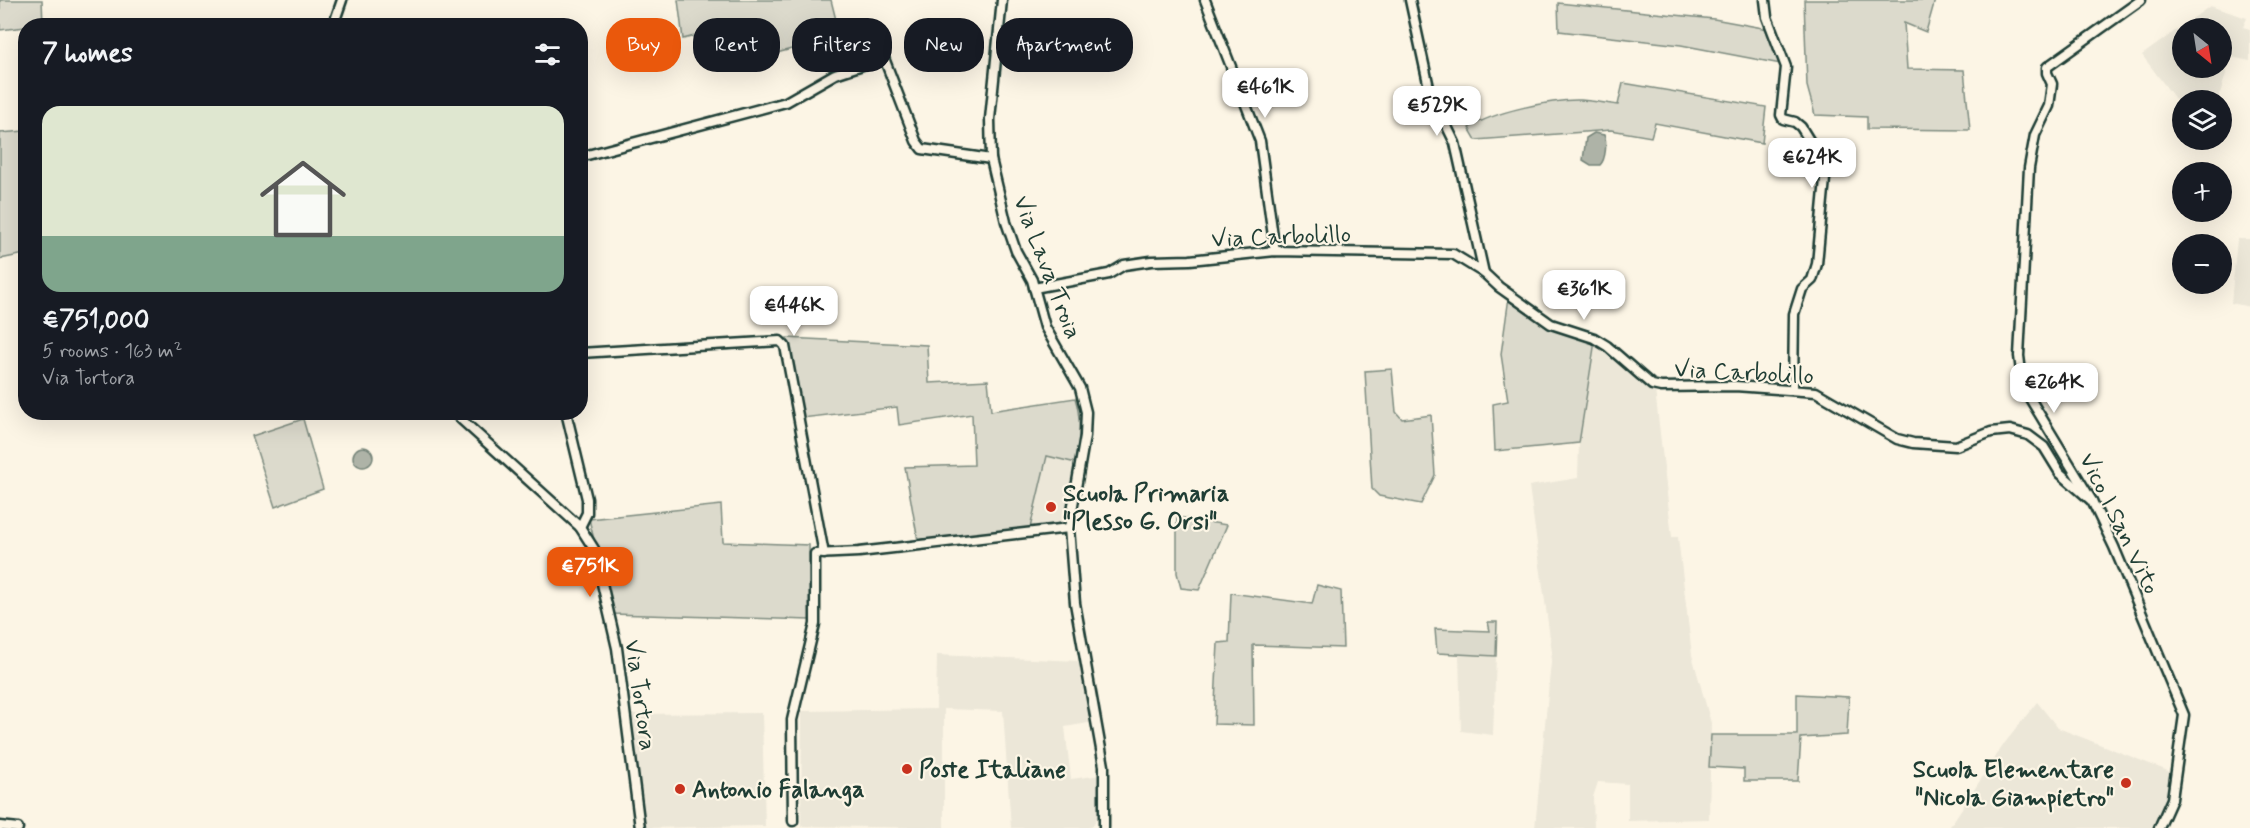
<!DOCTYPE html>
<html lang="en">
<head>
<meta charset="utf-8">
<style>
  :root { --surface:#171b24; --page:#242831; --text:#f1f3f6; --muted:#9ea1a6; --accent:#ea580c }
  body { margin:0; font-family:Mynerve,sans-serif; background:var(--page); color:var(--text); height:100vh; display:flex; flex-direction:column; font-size:22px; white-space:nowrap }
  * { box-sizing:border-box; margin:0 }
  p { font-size:20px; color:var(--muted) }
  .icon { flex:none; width:33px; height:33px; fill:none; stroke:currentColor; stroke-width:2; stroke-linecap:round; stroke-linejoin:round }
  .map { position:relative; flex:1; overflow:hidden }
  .panel { position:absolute; left:18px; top:18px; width:570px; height:402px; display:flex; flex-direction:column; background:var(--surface); border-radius:24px; box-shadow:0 6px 24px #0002 }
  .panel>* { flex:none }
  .banner { position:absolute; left:606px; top:18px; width:570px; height:54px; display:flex; gap:12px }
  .needle { width:39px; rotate:150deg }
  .tools { position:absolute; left:2172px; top:18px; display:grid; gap:12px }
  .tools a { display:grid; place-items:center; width:60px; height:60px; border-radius:50%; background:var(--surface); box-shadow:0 6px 24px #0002; font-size:30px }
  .price { position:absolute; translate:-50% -51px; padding:0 14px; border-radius:12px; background:#fff; color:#222; font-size:20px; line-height:39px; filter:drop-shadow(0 2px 3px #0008) }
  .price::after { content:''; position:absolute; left:50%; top:36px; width:18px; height:14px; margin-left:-9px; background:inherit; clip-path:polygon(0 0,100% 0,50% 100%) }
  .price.on { background:var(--accent); color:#fff }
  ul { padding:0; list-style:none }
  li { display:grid; align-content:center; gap:12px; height:318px; padding:0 24px }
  li span { display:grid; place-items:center; height:186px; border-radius:18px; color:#555 }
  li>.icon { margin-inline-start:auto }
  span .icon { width:108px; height:108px; fill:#fffc; stroke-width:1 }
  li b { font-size:26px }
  h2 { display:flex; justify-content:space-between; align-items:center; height:72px; padding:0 24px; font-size:26px }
  .tag { padding:0 21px; border-radius:24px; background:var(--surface); box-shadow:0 6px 24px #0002; font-size:21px; line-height:54px }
  .tag.on { background:var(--accent); color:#fff }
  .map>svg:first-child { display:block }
  .built { fill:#ece7d8; fill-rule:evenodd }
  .green { fill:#dcdacc; stroke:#7e8c80; stroke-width:1.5 }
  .water { fill:#aeb3a7; stroke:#758479; stroke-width:1.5 }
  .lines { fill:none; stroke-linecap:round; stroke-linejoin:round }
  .street-casing { stroke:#1f3d34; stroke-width:13 }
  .street { stroke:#fcf5e5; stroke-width:8 }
  .poi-dot { fill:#c8321e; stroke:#fcf5e5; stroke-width:2 }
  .labels { text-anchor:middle; stroke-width:4.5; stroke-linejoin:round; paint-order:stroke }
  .street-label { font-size:24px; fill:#1f3d34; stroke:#fcf5e5 }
  .poi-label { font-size:24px; font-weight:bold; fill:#1f3d34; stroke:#fcf5e5; text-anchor:start }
</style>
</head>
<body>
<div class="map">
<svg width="2250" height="828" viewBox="0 0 2250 828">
  <rect width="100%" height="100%" fill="#fcf5e5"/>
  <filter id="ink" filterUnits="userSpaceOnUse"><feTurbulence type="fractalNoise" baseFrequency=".0167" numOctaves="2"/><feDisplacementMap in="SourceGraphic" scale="12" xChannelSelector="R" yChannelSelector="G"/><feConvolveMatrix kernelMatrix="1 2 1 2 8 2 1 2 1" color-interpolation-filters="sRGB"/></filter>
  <g filter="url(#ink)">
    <g class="built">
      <path d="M 2210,6 L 2247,18 L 2243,27 L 2250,29 L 2250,61 L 2231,57 L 2218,100 L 2182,100 L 2182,108 L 2142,55 ZM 2222,28 L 2222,68 L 2182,68 L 2182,28 Z"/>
      <polygon points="2237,239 2250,239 2250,307 2231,303"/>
      <polygon points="1595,341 1655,390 1672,537 1678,537 1692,655 1711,723 1709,819 1628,821 1628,784 1598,782 1593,797 1594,828 1535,828 1552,652 1529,486 1578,478 1579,443"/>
      <polygon points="1047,455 1076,463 1071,489 1063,524 1030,528"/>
      <polygon points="1459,653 1496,656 1493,735 1461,731"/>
      <polygon points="937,655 1079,661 1094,722 1065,727 1071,779 1101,775 1100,812 1093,825 1089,828 1011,828 1003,711 944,709 944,828 801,826 802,711 936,709"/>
      <polygon points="2037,702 2058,728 2173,773 2169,792 2151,828 1949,828 2004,744"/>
      <polygon points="762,713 765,826 644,828 634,768 631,714"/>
    </g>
    <g class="green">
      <polygon points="0,0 42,0 43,25 0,30"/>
      <polygon points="678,0 831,0 840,36 758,58 746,23 683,39"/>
      <polygon points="1804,0 1935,0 1926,32 1904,23 1907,69 1964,70 1970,130 1867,129 1867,117 1815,115 1807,86"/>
      <polygon points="1558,3 1714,19 1768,29 1781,64 1681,45 1559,31"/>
      <path d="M 1623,83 L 1766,107 L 1762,143 L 1655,123 L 1651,137 L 1611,130 L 1476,140 L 1469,128 C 1492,112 1553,99 1581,100 C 1594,101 1606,103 1618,105 Z"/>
      <polygon points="25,131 25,254 0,259 0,133"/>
      <polygon points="1509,297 1547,324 1595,341 1579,443 1495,451 1493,404 1508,401 1501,354"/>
      <path d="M 787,338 L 927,345 L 929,383 L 988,380 L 991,411 L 1075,398 C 1082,420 1079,440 1076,463 L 1047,456 L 1030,528 L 918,541 L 905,467 L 974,465 L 972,414 L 899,425 L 897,407 L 802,418 Z"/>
      <polygon points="1392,369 1396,412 1402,419 1431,415 1435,475 1421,504 1379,496 1372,489 1365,371"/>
      <polygon points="303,419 323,489 275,507 252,436"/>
      <polygon points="721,505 723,542 809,545 810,620 612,614 589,519"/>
      <polygon points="1177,517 1227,525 1199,590 1181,588 1177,573"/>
      <polygon points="1317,585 1341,591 1343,648 1253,645 1254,725 1214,724 1218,643 1229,642 1231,593 1312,604"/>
      <polygon points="1488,622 1497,622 1496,656 1437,653 1435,629 1490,631"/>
      <polygon points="1797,694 1849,697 1847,735 1801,738 1798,781 1744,781 1744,769 1709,767 1711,735 1797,735"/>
    </g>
    <g class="water">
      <path d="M 1594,133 L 1604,135 C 1607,142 1606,159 1600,165 L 1591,165 L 1583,160 L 1586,138 Z"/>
      <circle cx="363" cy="457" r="10"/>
    </g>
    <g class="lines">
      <g class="street-casing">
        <g id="street">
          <polyline points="1002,0 990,119 991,159 1006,222 1016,251 1032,280 1045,327 1080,388 1086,412 1085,436 1069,528 1075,603 1104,766 1104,828"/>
          <polyline points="1205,0 1260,141 1275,251"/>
          <polyline points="1410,0 1430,92 1455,143 1484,273"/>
          <polyline points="1765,0 1767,17 1786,67 1781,115 1783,119 1795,122 1801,127 1823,163 1825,179 1817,264 1812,280 1802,289 1794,314 1793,390"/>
          <polyline points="2141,0 2047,67 2047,73 2052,84 2049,106 2035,135 2029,168 2019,356 2023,387 2092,501 2114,547 2184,715 2172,799 2159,828"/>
          <polyline points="333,26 342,0"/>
          <polyline points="580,157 786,102 835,74 884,58 916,141 922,149 991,159"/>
          <polyline points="1034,288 1109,274 1124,265 1151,261 1190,260 1275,251 1453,254 1484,273 1499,287 1551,324 1594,338 1607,346 1652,385 1661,387 1735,386 1816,392 1897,439 1913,443 1956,446 1991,432 2010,430 2028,435 2044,447 2060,473 2092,501"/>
          <polyline points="580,353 780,341 785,346 824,554"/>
          <polyline points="453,412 580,527 594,549 617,648 640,828"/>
          <polyline points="566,412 587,499 587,513 580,527"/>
          <polyline points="793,821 792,720 815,624 815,554 859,552 1069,528"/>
          <polyline points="0,826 18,828"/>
        </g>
      </g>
      <use href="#street" class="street"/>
    </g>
  </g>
  <g class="poi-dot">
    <circle cx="1051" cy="507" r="6"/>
    <circle cx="907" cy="769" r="6"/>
    <circle cx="2126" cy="783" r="6"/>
    <circle cx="680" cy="789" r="6"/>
  </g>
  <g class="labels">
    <g class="street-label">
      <text transform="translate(1281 236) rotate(-2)" y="8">Via Carbolillo</text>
      <text transform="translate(1048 267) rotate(69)" y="8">Via Lava Troia</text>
      <text transform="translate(1744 372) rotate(3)" y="8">Via Carbolillo</text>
      <text transform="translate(2120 523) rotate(64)" y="8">Vico I San Vito</text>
      <text transform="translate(641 695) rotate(82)" y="8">Via Tortora</text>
    </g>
    <g class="poi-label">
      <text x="1063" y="501">Scuola Primaria<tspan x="1063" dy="28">"Plesso G. Orsi"</tspan></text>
      <text x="919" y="777">Poste Italiane</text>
      <text x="2114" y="777" text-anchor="end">Scuola Elementare<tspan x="2114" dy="28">"Nicola Giampietro"</tspan></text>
      <text x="692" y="797">Antonio Falanga</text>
    </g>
  </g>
</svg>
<div class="tools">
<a><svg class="needle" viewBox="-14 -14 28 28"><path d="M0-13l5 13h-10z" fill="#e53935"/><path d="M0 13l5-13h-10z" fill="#9ea1a6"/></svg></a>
<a><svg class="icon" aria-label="layers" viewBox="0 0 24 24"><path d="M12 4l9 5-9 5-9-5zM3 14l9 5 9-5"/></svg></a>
<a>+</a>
<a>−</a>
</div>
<b class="price" style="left:1265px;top:119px">€461K</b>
<b class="price" style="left:1437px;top:137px">€529K</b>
<b class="price" style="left:1812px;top:189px">€624K</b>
<b class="price" style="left:1584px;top:321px">€361K</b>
<b class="price" style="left:794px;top:337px">€446K</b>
<b class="price" style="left:2054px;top:414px">€264K</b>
<b class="price on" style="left:590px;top:598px">€751K</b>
<div class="banner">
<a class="tag on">Buy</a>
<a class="tag">Rent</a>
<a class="tag">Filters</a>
<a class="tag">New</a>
<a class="tag">Apartment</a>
</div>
<section class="panel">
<h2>7 homes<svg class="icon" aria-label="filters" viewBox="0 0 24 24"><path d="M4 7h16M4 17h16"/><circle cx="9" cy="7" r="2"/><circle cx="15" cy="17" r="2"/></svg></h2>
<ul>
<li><span style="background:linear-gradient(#dfe7d0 70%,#7fa58c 0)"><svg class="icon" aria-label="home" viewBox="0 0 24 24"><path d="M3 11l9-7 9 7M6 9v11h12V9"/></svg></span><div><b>€751,000</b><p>5 rooms · 163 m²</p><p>Via Tortora</p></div></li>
</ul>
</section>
</div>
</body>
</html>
